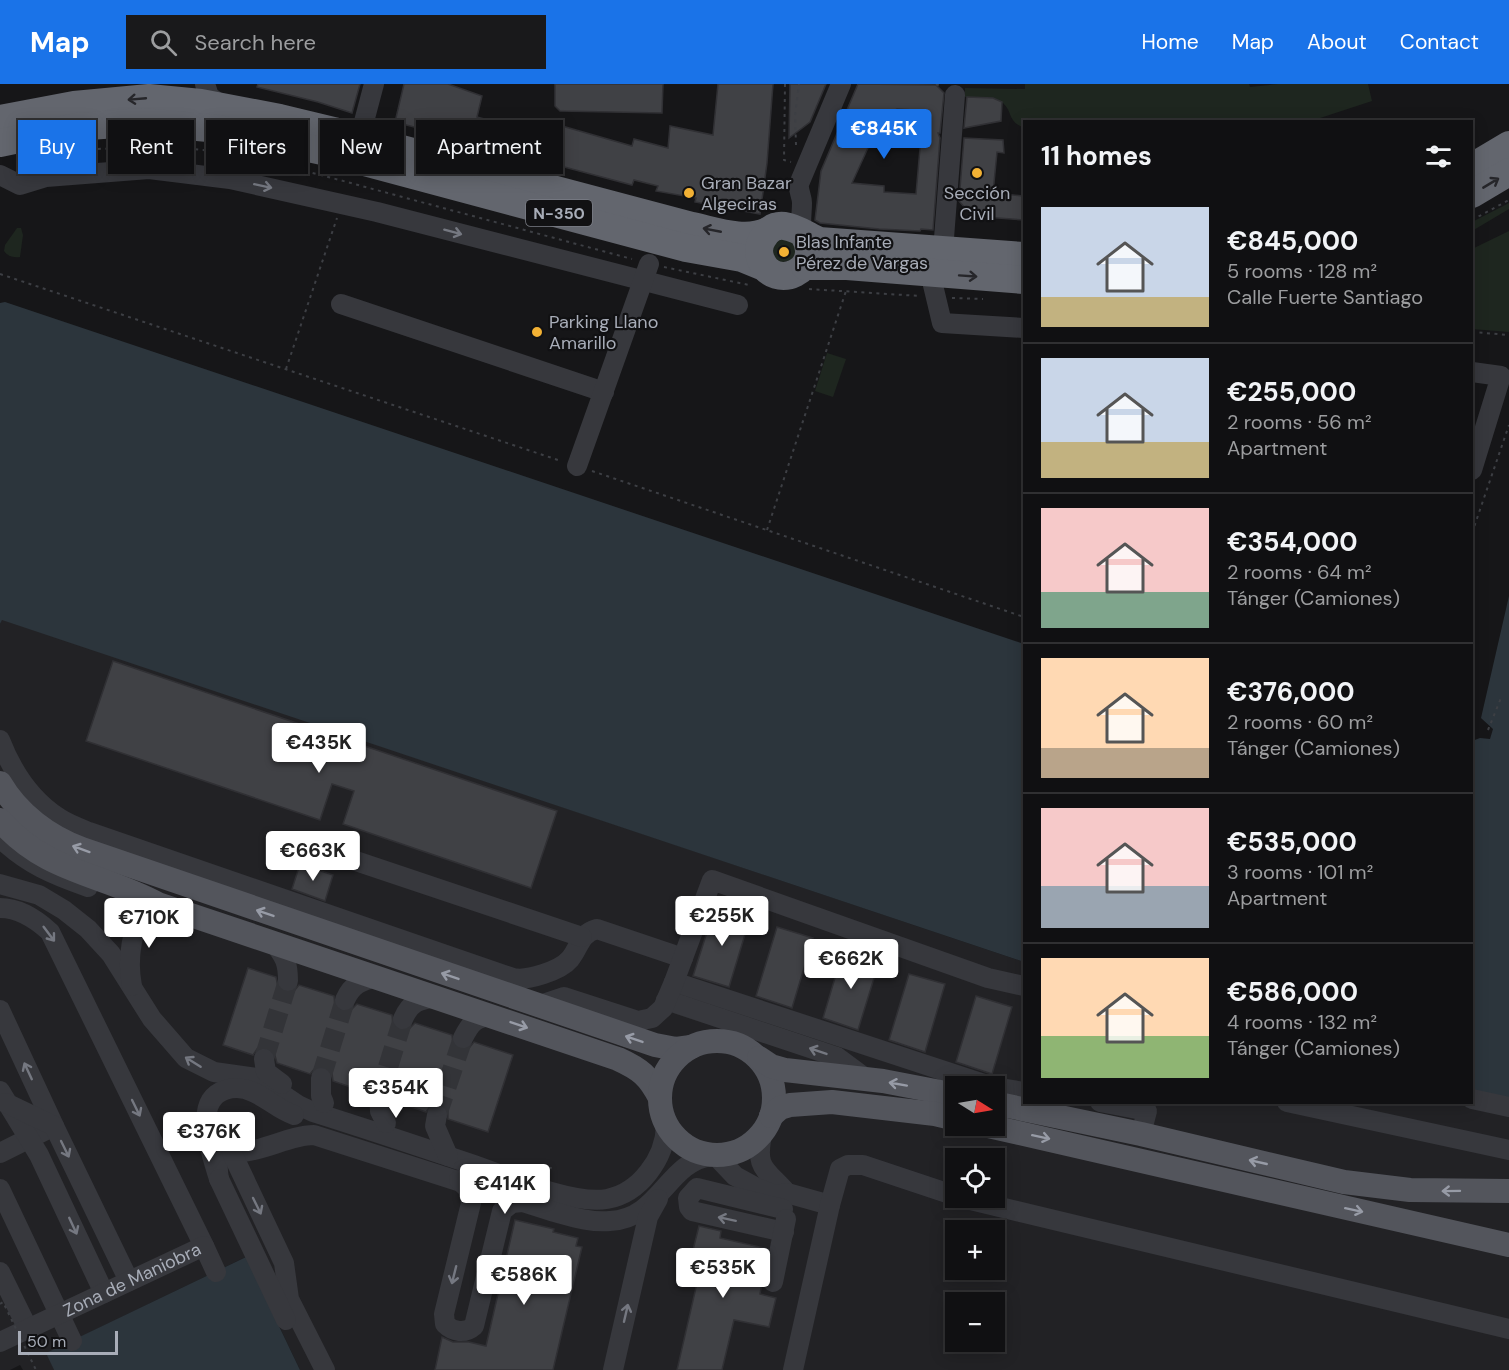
<!DOCTYPE html>
<html lang="en">
<head>
<meta charset="utf-8">
<style>
  :root { --surface:#101012; --page:#19191b; --text:#f1f3f6; --muted:#9c9d9f; --line:#303032; --accent:#1a73e8 }
  body { margin:0; font-family:"DM Sans",sans-serif; background:var(--page); color:var(--text); height:100vh; display:flex; flex-direction:column; font-size:22px; white-space:nowrap }
  * { box-sizing:border-box; margin:0 }
  p { font-size:20px; color:var(--muted) }
  .icon { flex:none; width:33px; height:33px; fill:none; stroke:currentColor; stroke-width:2; stroke-linecap:round; stroke-linejoin:round }
  .map { position:relative; flex:1; overflow:hidden }
  .details { position:absolute; left:1023px; top:36px; width:450px; height:984px; display:flex; flex-direction:column; background:var(--surface); border-radius:0px; box-shadow:0 3px 15px #0003,0 0 0 2px var(--line) }
  .details>* { flex:none }
  .guide { position:absolute; left:18px; top:36px; width:570px; height:54px; display:flex; gap:12px }
  .needle { width:39px; rotate:101deg }
  .buttons { position:absolute; left:945px; top:992px; display:grid; gap:12px }
  .buttons a { display:grid; place-items:center; width:60px; height:60px; border-radius:0px; background:var(--surface); box-shadow:0 3px 15px #0003,0 0 0 2px var(--line); font-size:30px }
  .scale { position:absolute; left:18px; bottom:15px; width:100px; box-sizing:border-box; padding-left:6px; border:3px solid #a8adb8; border-top:0; font-size:16px; line-height:21px; white-space:nowrap; color:#a8adb8; -webkit-text-stroke:4px #111113; paint-order:stroke }
  .price { position:absolute; translate:-50% -51px; padding:0 14px; border-radius:6px; background:#fff; color:#222; font-size:20px; line-height:39px; filter:drop-shadow(0 2px 3px #0008) }
  .price::after { content:''; position:absolute; left:50%; top:36px; width:18px; height:14px; margin-left:-9px; background:inherit; clip-path:polygon(0 0,100% 0,50% 100%) }
  .price.selected { background:var(--accent); color:#fff }
  ul { padding:0; list-style:none }
  li { display:flex; align-items:center; gap:18px; height:150px; padding:0 18px }
  li+li { border-top:2px solid var(--line) }
  li span { display:grid; place-items:center; flex:none; width:168px; height:120px; border-radius:0px; color:#555 }
  li>.icon { margin-inline-start:auto }
  span .icon { width:72px; height:72px; fill:#fffc; stroke-width:1 }
  li b { font-size:26px }
  h2 { display:flex; justify-content:space-between; align-items:center; height:72px; padding:0 18px; font-size:26px }
  .tag { padding:0 21px; border-radius:0px; background:var(--surface); box-shadow:0 3px 15px #0003,0 0 0 2px var(--line); font-size:21px; line-height:54px }
  .tag.selected { background:var(--accent); color:#fff }
  header { display:flex; align-items:center; gap:36px; box-sizing:border-box; height:84px; padding:0 30px; background:var(--accent); color:#fff }
  header strong { font-size:28px }
  nav { display:flex; gap:33px; margin-inline-start:auto; font-size:21px }
  .search { width:420px; height:54px; background:var(--page); display:flex; align-items:center; gap:15px; box-sizing:border-box; padding:0 21px; border-radius:0px; color:var(--muted); font-size:22px }
  .map>svg:first-child { display:block }
  .built { fill:#222225; fill-rule:evenodd }
  .green { fill:#1e261f }
  .water { fill:#2c353c }
  .building { fill:#404145; stroke:#303034; stroke-width:1.5; fill-rule:evenodd }
  .lines { fill:none; stroke-linecap:round; stroke-linejoin:round }
  .minor-tunnel { stroke:#333438; stroke-width:20; stroke-dasharray:20 10; stroke-linecap:butt }
  .path { stroke:#3d3f44; stroke-width:2; stroke-dasharray:3 4.5; stroke-linecap:butt }
  .minor { stroke:#37383d; stroke-width:20 }
  .major { stroke:#53555c; stroke-width:24 }
  .highway { stroke:#63666e; stroke-width:28 }
  .path-bridge { stroke:#3d3f44; stroke-width:2; stroke-dasharray:3 4.5; stroke-linecap:butt }
  .oneway { stroke:#26262a }
  .oneway2 { stroke:#757881 }
  .oneway3 { stroke:#979ba6 }
  .poi-dot { fill:#f2b134; stroke:#111113; stroke-width:2 }
  .labels { text-anchor:middle; stroke-width:4.5; stroke-linejoin:round; paint-order:stroke }
  .shield { fill:#111113; stroke:#7b7e86; stroke-width:1.5 }
  .shield-label { font-size:16px; font-weight:bold; fill:#a8adb8 }
  .poi-label { font-size:18px; fill:#a8adb8; stroke:#111113; text-anchor:start }
  .street-label { font-size:18px; fill:#a8adb8; stroke:#111113 }
</style>
</head>
<body>
<header>
<strong>Map</strong>
<div class="search"><svg class="icon" aria-label="search" viewBox="0 0 24 24"><circle cx="10" cy="10" r="6"/><path d="M15 15l6 6"/></svg>Search here</div>
<nav><a>Home</a><a>Map</a><a>About</a><a>Contact</a></nav>
</header>
<div class="map">
<svg width="1509" height="1286" viewBox="0 0 1509 1286">
  <rect width="100%" height="100%" fill="#161618"/>
  <path class="built" d="M 2,535 L 1024,878 L 1024,1018 L 1509,1017 L 1509,1286 L 300,1286 L 246,1173 L 47,1269 L 54,1286 L 23,1286 L 20,1281 L 10,1286 L 0,1286 L 0,540 ZM 956,1002 L 994,1002 L 994,1041 L 956,1041 ZM 956,1074 L 994,1074 L 994,1113 L 956,1113 ZM 956,1146 L 994,1146 L 994,1185 L 956,1185 ZM 956,1218 L 994,1218 L 994,1257 L 956,1257 Z"/>
  <g class="green">
    <path d="M 1025,0 L 1249,0 L 1250,3 L 1278,0 L 1368,0 L 1372,17 L 1311,37 L 1024,38 L 1024,44 C 1007,37 1013,28 1003,19 C 994,12 976,13 965,13 L 965,4 L 1025,5 Z"/>
    <polygon points="1509,119 1509,125 1472,147 1472,138"/>
    <path d="M 17,144 L 21,144 L 23,151 L 20,173 C 14,174 7,172 4,167 L 5,161 Z"/>
    <polygon points="1509,147 1509,248 1472,245 1472,165"/>
    <polygon points="782,154 795,159 795,176 776,179 771,163"/>
    <polygon points="827,269 846,275 833,313 815,307"/>
  </g>
  <g class="water">
    <polygon points="5,218 1024,560 1024,878 2,536 0,540 0,219"/>
    <polygon points="1509,512 1509,1017 1472,1009 1472,657 1480,654 1490,655 1493,645 1481,634"/>
    <polygon points="246,1173 300,1286 54,1286 46,1269"/>
  </g>
  <g class="building">
    <polygon points="258,0 360,0 352,29 318,18 257,3"/>
    <polygon points="404,0 448,0 482,12 477,33 551,53 555,40 632,62 634,55 668,64 670,42 713,51 718,0 773,0 767,79 760,130 695,118 696,114 656,107 658,102 634,96 632,101 395,38"/>
    <polygon points="555,0 663,0 662,29 560,27 555,22"/>
    <polygon points="790,0 826,0 810,38 789,54"/>
    <path d="M 858,0 L 936,1 L 944,9 L 940,49 L 938,49 L 940,54 L 933,146 L 921,145 L 920,147 L 879,145 L 820,139 L 815,136 L 821,87 ZM 897,25 L 913,26 L 912,29 L 923,30 L 916,110 L 884,108 L 884,102 L 852,99 L 882,33 Z"/>
    <polygon points="967,13 993,14 1002,18 1001,37 964,44"/>
    <polygon points="964,54 1003,56 1004,69 997,68 993,109 1023,112 1024,136 972,132 959,117"/>
    <polygon points="113,577 557,727 531,804 343,740 354,707 332,700 320,736 86,657"/>
    <polygon points="300,780 333,791 325,817 292,805"/>
    <polygon points="715,823 750,834 729,903 693,892"/>
    <polygon points="777,843 813,854 792,924 756,912"/>
    <polygon points="843,867 879,878 858,946 823,934"/>
    <polygon points="248,884 276,893 278,903 283,908 294,907 299,901 334,912 335,922 340,927 351,926 357,920 392,931 393,941 398,946 409,945 415,939 452,951 453,960 458,965 469,964 474,958 513,971 488,1048 448,1035 448,1026 440,1019 432,1020 426,1028 391,1016 389,1006 384,1001 373,1002 368,1009 333,997 332,989 326,983 316,983 310,990 277,979 274,968 268,964 257,965 253,971 223,961"/>
    <polygon points="909,890 945,900 925,968 889,956"/>
    <polygon points="976,912 1012,923 992,990 956,978"/>
    <polygon points="515,1136 554,1145 553,1148 578,1154 576,1162 582,1163 553,1286 435,1286 442,1253 453,1258 469,1258 486,1262"/>
    <polygon points="699,1142 721,1147 720,1154 768,1165 760,1210 776,1214 769,1243 734,1236 722,1286 677,1286 703,1173 692,1170"/>
  </g>
  <g class="lines">
    <g class="minor-tunnel">
      <polyline points="264,975 288,897"/>
      <polyline points="321,994 345,916"/>
      <polyline points="379,1012 403,935"/>
      <polyline points="437,1031 463,954"/>
    </g>
    <g class="path">
      <polyline points="785,0 784,76 791,78"/>
      <polyline points="936,0 942,3"/>
      <polyline points="796,61 795,31 799,0"/>
      <polyline points="17,80 79,66 156,62 216,67 321,91 632,175"/>
      <polyline points="1472,136 1509,116"/>
      <polyline points="664,183 749,201"/>
      <polyline points="0,190 561,377"/>
      <polyline points="809,205 920,212"/>
      <polyline points="952,214 983,215"/>
      <polyline points="1472,248 1509,251"/>
      <polyline points="286,285 337,134"/>
      <polyline points="592,387 1024,533"/>
      <polyline points="767,446 846,207"/>
      <polyline points="1472,449 1509,341"/>
      <polyline points="1488,646 1501,614"/>
      <polyline points="114,849 115,839 120,822"/>
      <polyline points="548,1092 551,1083"/>
    </g>
    <g class="minor">
      <polyline points="205,0 209,12 224,23"/>
      <polyline points="357,64 374,0"/>
      <polyline points="0,91 20,101 46,93 149,85 230,95 377,128 738,221"/>
      <path d="M 802,149 C 800,138 802,129 802,119 C 802,112 798,107 799,100 L 841,0"/>
      <polyline points="943,167 955,11"/>
      <polyline points="925,189 932,197 942,239 1024,244"/>
      <polyline points="341,220 604,308"/>
      <polyline points="1472,288 1501,292 1472,386"/>
      <polyline points="577,382 649,180"/>
      <path d="M 0,656 C 12,687 31,716 59,734 C 68,740 79,744 89,748 L 513,894 C 527,897 560,887 570,875 C 580,863 579,850 597,845 L 683,874"/>
      <path d="M 0,754 C 27,780 53,791 88,803"/>
      <polyline points="323,766 582,853"/>
      <path d="M 0,800 L 39,811 L 64,826 L 88,845 L 111,870 L 152,935 L 186,974 L 214,988 L 258,994 L 298,1021 L 313,1028 C 367,1045 421,1063 474,1081 C 508,1093 573,1121 607,1115 C 640,1109 665,1074 666,1042"/>
      <path d="M 0,824 C 20,824 36,835 50,848 L 204,1162"/>
      <path d="M 274,859 C 285,873 288,879 288,897"/>
      <polyline points="674,898 990,1002"/>
      <path d="M 132,902 C 128,881 128,834 154,826 C 160,824 167,825 173,824"/>
      <path d="M 345,916 C 352,900 361,897 376,893"/>
      <polyline points="666,916 837,973 868,996"/>
      <polyline points="537,922 564,913 638,937 652,934 663,924 674,898 712,796 988,894 1024,902"/>
      <polyline points="0,926 54,1042 0,1069"/>
      <path d="M 403,935 C 411,917 419,916 437,913"/>
      <path d="M 463,954 C 470,940 475,933 492,932"/>
      <polyline points="264,975 266,988 282,1000"/>
      <polyline points="321,994 321,1012 324,1019"/>
      <polyline points="994,1003 1024,1008"/>
      <polyline points="0,1007 39,1071 104,1209"/>
      <polyline points="379,1012 380,1027 386,1039"/>
      <polyline points="1472,1015 1509,1023"/>
      <polyline points="1100,1018 1147,1027 1141,1050"/>
      <polyline points="1287,1018 1509,1066"/>
      <polyline points="6,1019 54,1042 129,1197"/>
      <polyline points="437,1031 435,1042 448,1072"/>
      <path d="M 763,1047 C 754,1085 765,1084 787,1109"/>
      <path d="M 217,1062 C 247,1080 282,1051 314,1051 L 551,1127 C 570,1132 590,1139 610,1137 C 660,1135 667,1078 711,1072"/>
      <path d="M 228,1068 C 216,1073 217,1083 219,1095 C 212,1071 191,1017 225,1006 C 234,1003 245,1004 253,1008 C 267,1014 279,1026 294,1031"/>
      <polyline points="232,1069 284,1179 289,1215 325,1286"/>
      <polyline points="716,1072 735,1092 757,1104 775,1111 787,1109 830,1121"/>
      <polyline points="219,1095 286,1236"/>
      <path d="M 459,1096 L 468,1105 L 471,1119 L 444,1230 L 445,1240 C 453,1248 465,1250 474,1242 L 502,1127 L 512,1119 L 523,1118"/>
      <polyline points="0,1105 72,1257"/>
      <polyline points="958,1113 1509,1245"/>
      <polyline points="783,1125 697,1104 688,1114 689,1123 692,1127 784,1148"/>
      <polyline points="0,1188 28,1245"/>
      <polyline points="773,1198 786,1135"/>
      <path id="s1" d="M 0,1258 L 204,1162 L 216,1188"/>
      <polyline points="613,1286 648,1133 658,1115"/>
      <polyline points="793,1286 830,1121 840,1085 848,1081 863,1081 956,1112"/>
    </g>
    <g class="major">
      <path d="M 0,699 C 18,730 49,753 82,765 L 655,961 L 676,965 L 691,963"/>
      <path d="M 0,736 C 46,789 101,789 158,820 L 618,975 C 640,985 649,992 660,1014"/>
      <circle cx="717" cy="1014" r="57"/>
      <polyline points="759,974 771,982 785,986 883,997 956,1011"/>
      <polyline points="994,1019 1141,1050 1344,1098 1410,1106 1509,1107"/>
      <polyline points="771,1032 780,1024 790,1021 832,1018 935,1030 956,1035"/>
      <polyline points="984,1041 1509,1161"/>
    </g>
    <g class="highway">
      <path d="M 0,35 L 74,21 L 149,14 L 201,19 L 280,34 L 334,47 L 692,142 C 716,147 745,158 768,147"/>
      <polyline points="0,59 76,43 143,38 219,45 327,68 686,164 742,174 764,183"/>
      <polyline points="1472,83 1509,61"/>
      <polyline points="1472,110 1509,88"/>
      <path d="M 804,151 C 825,186 774,209 761,176 C 758,169 759,160 763,154 C 778,129 801,149 819,157 L 1024,172"/>
      <polyline points="805,182 847,182 1024,196"/>
    </g>
    <polyline class="path-bridge" points="0,1220 3,1218 36,1286"/>
  </g>
  <defs><path id="oneway-shaft" d="M-6 0H5M1.5-3L5.5 0L1.5 3" fill="none" stroke-width="1.6" stroke-linecap="round" stroke-linejoin="round" transform="scale(1.5)"/></defs>
  <g class="oneway">
    <use href="#oneway-shaft" transform="translate(137 15) rotate(175)"/>
    <use href="#oneway-shaft" transform="translate(1491 99) rotate(-31)"/>
    <use href="#oneway-shaft" transform="translate(712 146) rotate(-169)"/>
    <use href="#oneway-shaft" transform="translate(968 192) rotate(4)"/>
  </g>
  <g class="oneway2">
    <use href="#oneway-shaft" transform="translate(263 102) rotate(12)"/>
    <use href="#oneway-shaft" transform="translate(453 148) rotate(15)"/>
    <use href="#oneway-shaft" transform="translate(49 850) rotate(53)"/>
    <use href="#oneway-shaft" transform="translate(818 967) rotate(-161)"/>
    <use href="#oneway-shaft" transform="translate(193 978) rotate(-148)"/>
    <use href="#oneway-shaft" transform="translate(28 987) rotate(-115)"/>
    <use href="#oneway-shaft" transform="translate(136 1024) rotate(64)"/>
    <use href="#oneway-shaft" transform="translate(65 1065) rotate(64)"/>
    <use href="#oneway-shaft" transform="translate(257 1122) rotate(64)"/>
    <use href="#oneway-shaft" transform="translate(727 1135) rotate(-168)"/>
    <use href="#oneway-shaft" transform="translate(73 1142) rotate(65)"/>
    <use href="#oneway-shaft" transform="translate(454 1191) rotate(104)"/>
    <use href="#oneway-shaft" transform="translate(626 1229) rotate(-77)"/>
  </g>
  <g class="oneway3">
    <use href="#oneway-shaft" transform="translate(81 765) rotate(-160)"/>
    <use href="#oneway-shaft" transform="translate(265 829) rotate(-161)"/>
    <use href="#oneway-shaft" transform="translate(450 892) rotate(-161)"/>
    <use href="#oneway-shaft" transform="translate(519 941) rotate(19)"/>
    <use href="#oneway-shaft" transform="translate(634 955) rotate(-161)"/>
    <use href="#oneway-shaft" transform="translate(898 1000) rotate(-170)"/>
    <use href="#oneway-shaft" transform="translate(1041 1053) rotate(12)"/>
    <use href="#oneway-shaft" transform="translate(1258 1078) rotate(-167)"/>
    <use href="#oneway-shaft" transform="translate(1451 1107) rotate(179)"/>
    <use href="#oneway-shaft" transform="translate(1354 1126) rotate(12)"/>
  </g>
  <g class="poi-dot">
    <circle cx="977" cy="89" r="6"/>
    <circle cx="689" cy="109" r="6"/>
    <circle cx="784" cy="168" r="6"/>
    <circle cx="537" cy="248" r="6"/>
  </g>
  <g class="labels">
    <rect class="shield" x="526" y="116" width="66" height="26" rx="4.5"/>
    <g class="shield-label">
      <text x="559" y="135">N-350</text>
    </g>
    <g class="poi-label">
      <text x="701" y="105">Gran Bazar<tspan x="701" dy="21">Algeciras</tspan></text>
      <text x="977" y="115" text-anchor="middle">Sección<tspan x="977" dy="21">Civil</tspan></text>
      <text x="796" y="164">Blas Infante<tspan x="796" dy="21">Pérez de Vargas</tspan></text>
      <text x="549" y="244">Parking Llano<tspan x="549" dy="21">Amarillo</tspan></text>
    </g>
    <g class="street-label">
      <text dy="6" stroke="none"><textPath href="#s1" startOffset="146">Zona de Maniobra</textPath></text>
    </g>
  </g>
</svg>
<div class="buttons">
<a><svg class="needle" viewBox="-14 -14 28 28"><path d="M0-13l5 13h-10z" fill="#e53935"/><path d="M0 13l5-13h-10z" fill="#9c9d9f"/></svg></a>
<a><svg class="icon" aria-label="locate" viewBox="0 0 24 24"><circle cx="12" cy="12" r="6"/><path d="M12 2v4M12 18v4M2 12h4M18 12h4"/></svg></a>
<a>+</a>
<a>−</a>
</div>
<div class="scale">50 m</div>
<b class="price selected" style="left:884px;top:76px">€845K</b>
<b class="price" style="left:319px;top:690px">€435K</b>
<b class="price" style="left:313px;top:798px">€663K</b>
<b class="price" style="left:722px;top:863px">€255K</b>
<b class="price" style="left:149px;top:865px">€710K</b>
<b class="price" style="left:851px;top:906px">€662K</b>
<b class="price" style="left:396px;top:1035px">€354K</b>
<b class="price" style="left:209px;top:1079px">€376K</b>
<b class="price" style="left:505px;top:1131px">€414K</b>
<b class="price" style="left:723px;top:1215px">€535K</b>
<b class="price" style="left:524px;top:1222px">€586K</b>
<div class="guide">
<a class="tag selected">Buy</a>
<a class="tag">Rent</a>
<a class="tag">Filters</a>
<a class="tag">New</a>
<a class="tag">Apartment</a>
</div>
<section class="details">
<h2>11 homes<svg class="icon" aria-label="filters" viewBox="0 0 24 24"><path d="M4 7h16M4 17h16"/><circle cx="9" cy="7" r="2"/><circle cx="15" cy="17" r="2"/></svg></h2>
<ul>
<li><span style="background:linear-gradient(#c9d6e8 75%,#c2b280 0)"><svg class="icon" aria-label="home" viewBox="0 0 24 24"><path d="M3 11l9-7 9 7M6 9v11h12V9"/></svg></span><div><b>€845,000</b><p>5 rooms · 128 m²</p><p>Calle Fuerte Santiago</p></div></li>
<li><span style="background:linear-gradient(#c9d6e8 70%,#c2b280 0)"><svg class="icon" aria-label="home" viewBox="0 0 24 24"><path d="M3 11l9-7 9 7M6 9v11h12V9"/></svg></span><div><b>€255,000</b><p>2 rooms · 56 m²</p><p>Apartment</p></div></li>
<li><span style="background:linear-gradient(#f6c9c9 70%,#7fa58c 0)"><svg class="icon" aria-label="home" viewBox="0 0 24 24"><path d="M3 11l9-7 9 7M6 9v11h12V9"/></svg></span><div><b>€354,000</b><p>2 rooms · 64 m²</p><p>Tánger (Camiones)</p></div></li>
<li><span style="background:linear-gradient(#ffd9b3 75%,#b9a48a 0)"><svg class="icon" aria-label="home" viewBox="0 0 24 24"><path d="M3 11l9-7 9 7M6 9v11h12V9"/></svg></span><div><b>€376,000</b><p>2 rooms · 60 m²</p><p>Tánger (Camiones)</p></div></li>
<li><span style="background:linear-gradient(#f6c9c9 65%,#9aa5b1 0)"><svg class="icon" aria-label="home" viewBox="0 0 24 24"><path d="M3 11l9-7 9 7M6 9v11h12V9"/></svg></span><div><b>€535,000</b><p>3 rooms · 101 m²</p><p>Apartment</p></div></li>
<li><span style="background:linear-gradient(#ffd9b3 65%,#8fb573 0)"><svg class="icon" aria-label="home" viewBox="0 0 24 24"><path d="M3 11l9-7 9 7M6 9v11h12V9"/></svg></span><div><b>€586,000</b><p>4 rooms · 132 m²</p><p>Tánger (Camiones)</p></div></li>
</ul>
</section>
</div>
</body>
</html>
